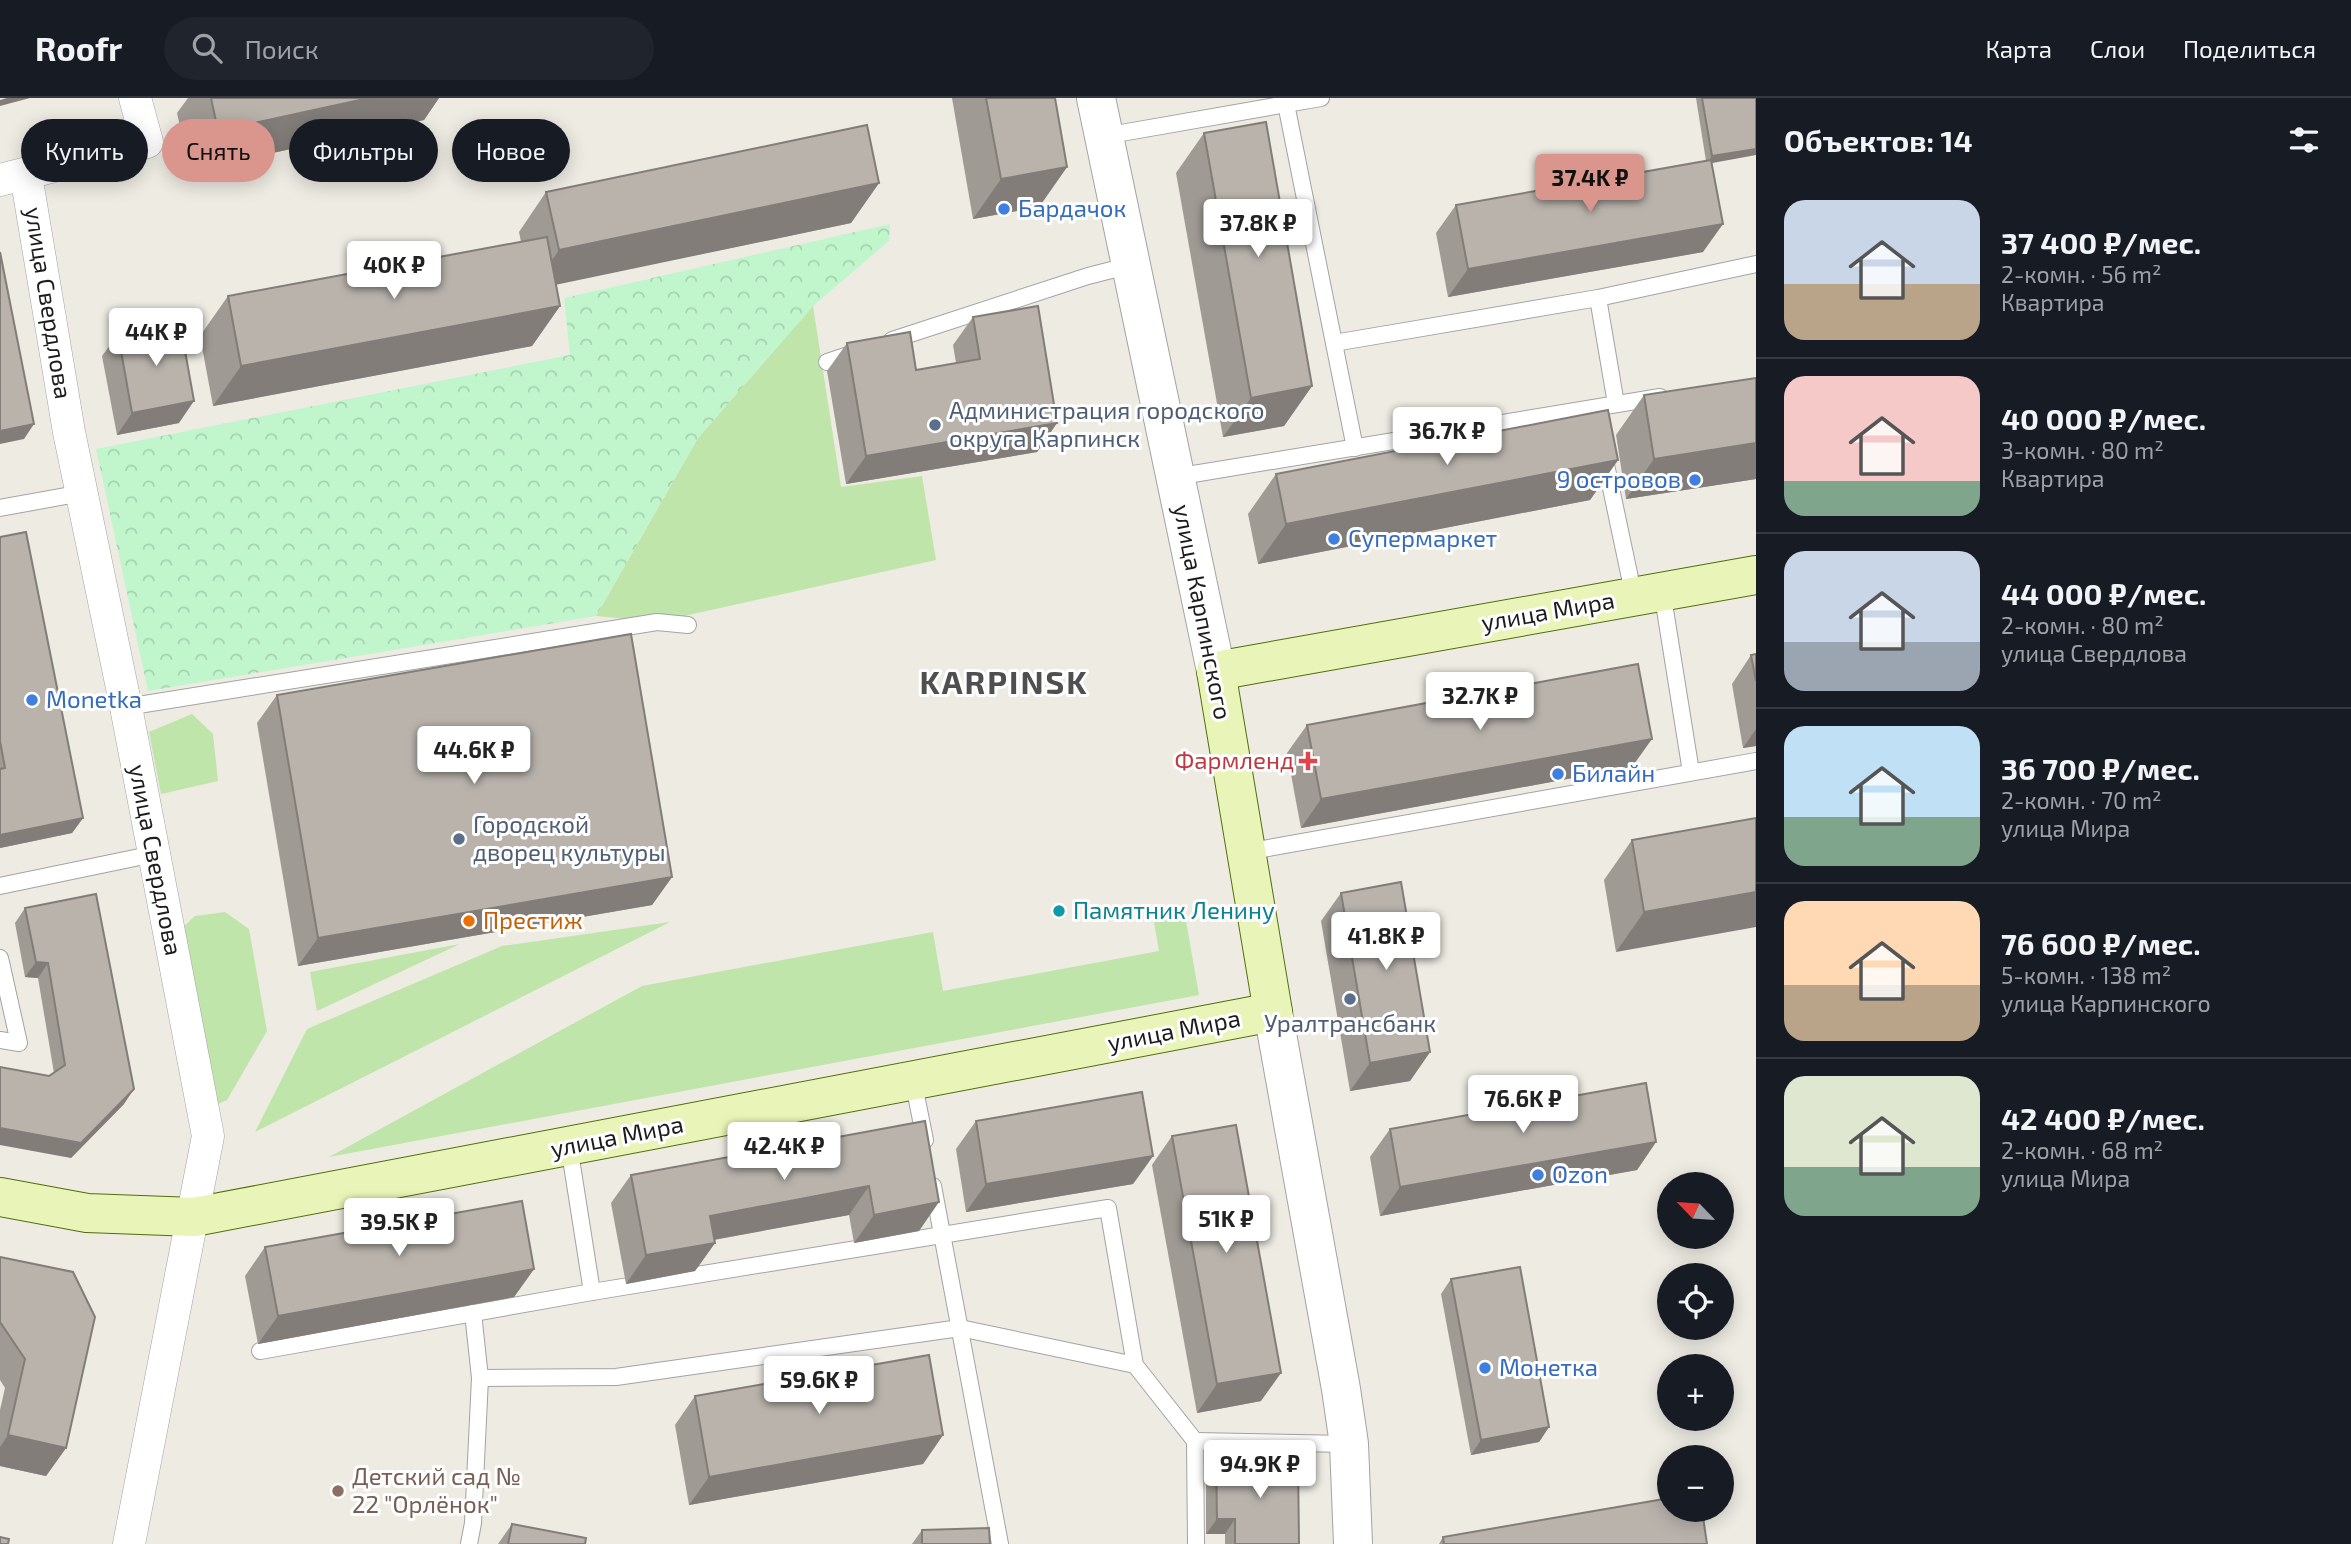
<!DOCTYPE html>
<html lang="ru">
<head>
<meta charset="utf-8">
<style>
  :root { --surface:#171b24; --page:#20242c; --text:#f1f3f6; --muted:#9ea1a6; --line:#363941; --accent:#da968d }
  body { margin:0; font-family:"Exo 2",sans-serif; background:var(--page); color:var(--text); height:100vh; display:flex; flex-direction:column; font-size:26px; white-space:nowrap }
  * { box-sizing:border-box; margin:0 }
  p { font-size:23px; color:var(--muted) }
  .icon { flex:none; width:38px; height:38px; fill:none; stroke:currentColor; stroke-width:2; stroke-linecap:round; stroke-linejoin:round }
  .map { position:relative; flex:1; overflow:hidden }
  .panel { display:flex; flex-direction:column; background:var(--surface); width:595px }
  .panel>* { flex:none }
  .hud { position:absolute; left:21px; top:21px; width:665px; height:63px; display:flex; gap:14px }
  .needle { width:46px; rotate:295deg }
  .buttons { position:absolute; left:1657px; top:1074px; display:grid; gap:14px }
  .buttons a { display:grid; place-items:center; width:77px; height:77px; border-radius:50%; background:var(--surface); box-shadow:0 4px 18px #0003; font-size:35px }
  .price { position:absolute; translate:-50% -60px; padding:0 16px; border-radius:7px; background:#fff; color:#222; font-size:23px; line-height:46px; filter:drop-shadow(0 2px 4px #0008) }
  .price::after { content:''; position:absolute; left:50%; top:42px; width:21px; height:16px; margin-left:-10px; background:inherit; clip-path:polygon(0 0,100% 0,50% 100%) }
  .price.on { background:var(--accent); color:#111 }
  ul { padding:0; list-style:none }
  li { display:flex; align-items:center; gap:21px; height:175px; padding:0 28px }
  li+li { border-top:2px solid var(--line) }
  li span { display:grid; place-items:center; flex:none; width:196px; height:140px; border-radius:21px; color:#555 }
  li>.icon { margin-inline-start:auto }
  span .icon { width:84px; height:84px; fill:#fffc; stroke-width:1 }
  li b { font-size:30px }
  h2 { display:flex; justify-content:space-between; align-items:center; height:84px; padding:0 28px; font-size:30px }
  .pill { padding:0 24px; border-radius:32px; background:var(--surface); box-shadow:0 4px 18px #0003; font-size:24px; line-height:63px }
  .pill.on { background:var(--accent); color:#111 }
  header { display:flex; align-items:center; gap:42px; box-sizing:border-box; height:98px; padding:0 35px; background:var(--surface); border-bottom:2px solid var(--line) }
  header strong { font-size:33px }
  nav { display:flex; gap:38px; margin-inline-start:auto; font-size:24px }
  .search { width:490px; height:63px; background:var(--page); display:flex; align-items:center; gap:18px; box-sizing:border-box; padding:0 24px; border-radius:38px; color:var(--muted); font-size:26px }
  main { display:flex; flex:1; min-height:0 }
  .map>svg:first-child { display:block }
  .grass { fill:#bfe5ab }
  .park { fill:url(#park-crowns) }
  .lines { fill:none; stroke-linecap:round; stroke-linejoin:round }
  .service-casing { stroke:#a3a3a3; stroke-width:18 }
  .minor-casing { stroke:#a3a3a3; stroke-width:33 }
  .tertiary-casing { stroke:#a3a3a3; stroke-width:40 }
  .secondary-casing { stroke:#536c0b; stroke-width:40 }
  .service { stroke:#fff; stroke-width:16 }
  .minor { stroke:#fff; stroke-width:32 }
  .tertiary { stroke:#fff; stroke-width:38 }
  .secondary { stroke:#e9f5b8; stroke-width:38 }
  .wall { fill:#9f9a94 }
  .shaded-wall { fill:#827d78 }
  .building { fill:#b9b3ac; stroke:#827d78; stroke-width:2 }
  .shop-dot { fill:#3f7fe0; stroke:#fff; stroke-width:2.5 }
  .service-dot { fill:#5c6f8a; stroke:#fff; stroke-width:2.5 }
  .health-dot { fill:#e0444e; stroke:#fff; stroke-width:2.5 }
  .culture-dot { fill:#0f9aa8; stroke:#fff; stroke-width:2.5 }
  .food-dot { fill:#e8710a; stroke:#fff; stroke-width:2.5 }
  .education-dot { fill:#8d6e63; stroke:#fff; stroke-width:2.5 }
  .labels { text-anchor:middle; stroke-width:6; stroke-linejoin:round; paint-order:stroke }
  .shop-label { font-size:24px; fill:#366cbe; stroke:#fff; text-anchor:start }
  .street-label { font-size:24px; fill:#1c1c1c; stroke:#fff }
  .service-label { font-size:24px; fill:#4e5e75; stroke:#fff; text-anchor:start }
  .health-label { font-size:24px; fill:#be3a42; stroke:#fff; text-anchor:end }
  .culture-label { font-size:24px; fill:#0d838f; stroke:#fff; text-anchor:start }
  .food-label { font-size:24px; fill:#c56008; stroke:#fff; text-anchor:start }
  .education-label { font-size:24px; fill:#785e54; stroke:#fff; text-anchor:start }
  .district-label { font-size:32px; font-weight:bold; letter-spacing:2px; fill:#4f4f4f; stroke:#fff }
</style>
</head>
<body>
<header>
<strong>Roofr</strong>
<div class="search"><svg class="icon" aria-label="search" viewBox="0 0 24 24"><circle cx="10" cy="10" r="6"/><path d="M15 15l6 6"/></svg>Поиск</div>
<nav><a>Карта</a><a>Слои</a><a>Поделиться</a></nav>
</header>
<main>
<div class="map">
<svg width="1756" height="1446" viewBox="0 0 1756 1446">
  <defs>
    <pattern id="park-crowns" width="20" height="18" patternUnits="userSpaceOnUse" patternTransform="scale(1.75)"><rect width="20" height="18" fill="#c1f6cd"/><path d="M2 6a3 3 0 1 1 6 0M12 15a3 3 0 1 1 6 0" fill="none" stroke="#a5d2af"/></pattern>
  </defs>
  <rect width="100%" height="100%" fill="#edebe2"/>
  <g class="grass">
    <polygon points="813,208 841,389 922,378 936,462 657,524 596,518 698,340"/>
    <polygon points="192,616 213,636 218,683 161,696 149,634"/>
    <polygon points="1183,806 1199,897 329,1059 642,888 933,834 943,893 1159,853 1152,812"/>
    <polygon points="225,814 249,831 267,933 227,1002 211,1009 179,833 195,818"/>
    <polygon points="670,824 255,1034 307,931 502,848"/>
    <polygon points="460,846 317,913 310,874"/>
  </g>
  <polygon class="park" points="890,126 889,143 813,208 698,340 596,518 148,593 96,351 570,257 564,200"/>
  <g class="lines">
    <g class="service-casing">
      <g id="service">
        <polyline points="1286,6 1355,350"/>
        <polyline points="1104,38 1321,0"/>
        <polyline points="1598,200 1756,166"/>
        <polyline points="892,242 1088,178 1131,167"/>
        <polyline points="1334,245 1598,200 1616,306"/>
        <polyline points="827,264 854,255"/>
        <polyline points="1604,357 1634,499"/>
        <polyline points="1175,379 1660,299"/>
        <polyline points="0,410 82,395"/>
        <polyline points="1662,493 1691,674"/>
        <polyline points="126,609 657,524 688,527"/>
        <polyline points="1246,754 1756,663"/>
        <polyline points="0,788 154,756"/>
        <polyline points="0,860 19,945 0,942"/>
        <polyline points="913,982 925,1042"/>
        <polyline points="569,1048 592,1194"/>
        <polyline points="933,1088 1000,1446"/>
        <polyline points="260,1253 592,1194 1108,1110 1135,1267 1195,1343"/>
        <polyline points="480,1280 616,1279 960,1230 1135,1267"/>
        <polyline points="469,1446 473,1425 480,1280 473,1215"/>
        <polyline points="1196,1446 1195,1343 1348,1346"/>
      </g>
    </g>
    <g class="minor-casing">
      <g id="minor">
        <polyline points="26,77 69,334 126,609 208,1038 129,1446"/>
        <polyline points="0,82 147,44 135,0"/>
      </g>
    </g>
    <g class="tertiary-casing">
      <g id="tertiary">
        <polyline points="1096,0 1216,573"/>
        <polyline points="1273,914 1341,1291 1349,1346 1353,1446"/>
      </g>
    </g>
    <g class="secondary-casing">
      <polyline id="secondary" points="0,1099 87,1115 194,1119 1273,914 1216,573 1756,477"/>
    </g>
    <use href="#service" class="service"/>
    <use href="#minor" class="minor"/>
    <use href="#tertiary" class="tertiary"/>
    <use href="#secondary" class="secondary"/>
  </g>
  <g class="wall">
    <polygon points="188,0 439,0 424,22 190,73 177,15"/>
    <polygon points="952,0 1055,0 1067,69 1039,109 973,121"/>
    <polygon points="1696,0 1756,0 1712,65 1703,154 1448,199 1436,135 1456,107 1706,63"/>
    <polygon points="1204,35 1312,288 1284,328 1223,339 1176,75"/>
    <polygon points="879,85 851,125 556,186 560,208 532,248 213,308 200,238 228,198 521,144 519,134 546,94"/>
    <polygon points="973,219 1057,325 1037,354 846,386 827,273 847,245 916,272 956,265 953,247"/>
    <polygon points="118,236 179,325 117,337 102,258"/>
    <polygon points="1756,280 1756,381 1626,401 1616,337 1644,297"/>
    <polygon points="1618,362 1590,402 1258,466 1248,416 1276,376"/>
    <polygon points="0,439 83,720 72,735 0,750"/>
    <polygon points="1756,556 1756,648 1743,650 1732,586 1751,557"/>
    <polygon points="277,597 672,779 652,807 298,868 257,625"/>
    <polygon points="1307,627 1632,669 1301,730 1287,655"/>
    <polygon points="1756,720 1616,854 1604,782 1632,742"/>
    <polygon points="1341,795 1430,954 1410,983 1350,993 1321,823"/>
    <polygon points="25,810 124,1006 71,1060 49,978 54,975 38,880 25,879 15,825"/>
    <polygon points="925,1023 919,1133 854,1145 849,1117 714,1142 715,1145 695,1173 626,1186 611,1105 631,1077"/>
    <polygon points="976,1023 1153,1058 1133,1086 966,1114 956,1051"/>
    <polygon points="1390,1031 1656,1044 1637,1072 1380,1118 1370,1059"/>
    <polygon points="1172,1038 1261,1303 1197,1315 1152,1067"/>
    <polygon points="265,1149 534,1171 514,1199 258,1246 245,1178"/>
    <polygon points="0,1159 66,1350 46,1378 0,1368 0,1312 5,1290 0,1282"/>
    <polygon points="1451,1181 1549,1329 1539,1344 1471,1357 1441,1196"/>
    <polygon points="695,1298 943,1337 923,1366 689,1407 675,1327"/>
    <polygon points="1216,1362 1299,1446 1225,1446 1225,1436 1206,1436 1206,1377"/>
    <polygon points="512,1426 585,1446 498,1446"/>
    <polygon points="922,1432 990,1446 912,1446"/>
    <polygon points="1443,1439 1707,1446 1439,1446"/>
  </g>
  <g class="shaded-wall">
    <polygon points="7,0 30,0 0,8 0,2"/>
    <polygon points="369,0 439,0 424,22 190,73 218,33"/>
    <polygon points="1756,51 1756,57 1707,66 1712,58"/>
    <polygon points="1067,69 1039,109 973,121 1001,81"/>
    <polygon points="879,85 851,125 531,192 559,152"/>
    <polygon points="1723,126 1703,154 1448,199 1468,171"/>
    <polygon points="560,208 532,248 213,308 241,268"/>
    <polygon points="1312,288 1284,328 1223,339 1251,300"/>
    <polygon points="194,303 179,325 117,337 132,315"/>
    <polygon points="1057,325 1037,354 846,386 866,358"/>
    <polygon points="34,326 24,341 0,346 0,333"/>
    <polygon points="1756,345 1756,381 1626,401 1654,361"/>
    <polygon points="1618,362 1590,402 1258,466 1286,426"/>
    <polygon points="1756,631 1756,648 1743,650"/>
    <polygon points="1652,641 1632,669 1301,730 1321,701"/>
    <polygon points="83,720 72,735 0,750 0,737"/>
    <polygon points="672,779 652,807 298,868 318,840"/>
    <polygon points="1756,794 1756,829 1616,854 1644,814"/>
    <polygon points="36,864 48,865 38,880 25,879"/>
    <polygon points="1430,954 1410,983 1350,993 1370,965"/>
    <polygon points="134,991 124,1006 71,1060 0,1047 0,1030"/>
    <polygon points="1656,1044 1637,1072 1380,1118 1400,1089"/>
    <polygon points="1153,1058 1133,1086 966,1114 986,1086"/>
    <polygon points="869,1088 849,1117 690,1146 710,1118"/>
    <polygon points="939,1104 919,1133 854,1145 874,1117"/>
    <polygon points="715,1145 695,1173 626,1186 646,1157"/>
    <polygon points="534,1171 514,1199 258,1246 278,1218"/>
    <polygon points="1281,1275 1261,1303 1197,1315 1217,1286"/>
    <polygon points="1549,1329 1539,1344 1471,1357 1481,1342"/>
    <polygon points="8,1337 66,1350 46,1378 0,1368 0,1349"/>
    <polygon points="943,1337 923,1366 689,1407 709,1379"/>
    <polygon points="1217,1421 1235,1421 1225,1436 1206,1436"/>
  </g>
  <g class="building">
    <polygon points="211,0 369,0 218,33"/>
    <polygon points="986,0 1055,0 1067,69 1001,81"/>
    <polygon points="1702,0 1756,0 1756,51 1712,58"/>
    <polygon points="1266,24 1312,288 1251,300 1204,35"/>
    <polygon points="867,27 879,85 559,152 546,94"/>
    <polygon points="1711,62 1723,126 1468,171 1456,107"/>
    <polygon points="547,139 560,208 241,268 228,198"/>
    <polygon points="0,154 34,326 0,333"/>
    <polygon points="1038,208 1057,325 866,358 847,245 910,234 916,272 980,261 973,219"/>
    <polygon points="180,225 194,303 132,315 118,236"/>
    <polygon points="1756,280 1756,345 1654,361 1644,297"/>
    <polygon points="1608,312 1618,362 1286,426 1276,376"/>
    <polygon points="26,434 83,720 0,737 0,671 5,670 0,643 0,439"/>
    <polygon points="631,536 672,779 318,840 277,597"/>
    <polygon points="1756,556 1756,583 1751,557"/>
    <polygon points="1638,566 1652,641 1321,701 1307,627"/>
    <polygon points="1756,720 1756,794 1644,814 1632,742"/>
    <polygon points="1401,784 1430,954 1370,965 1341,795"/>
    <polygon points="96,796 134,991 81,1045 0,1030 0,969 49,978 65,967 48,865 36,864 25,810"/>
    <polygon points="1646,985 1656,1044 1400,1089 1390,1031"/>
    <polygon points="1142,994 1153,1058 986,1086 976,1023"/>
    <polygon points="925,1023 939,1104 874,1117 869,1088 710,1118 715,1145 646,1157 631,1077"/>
    <polygon points="1236,1027 1281,1275 1217,1286 1172,1038"/>
    <polygon points="522,1103 534,1171 278,1218 265,1149"/>
    <polygon points="0,1159 73,1174 95,1219 66,1350 8,1337 25,1261 0,1224"/>
    <polygon points="1520,1169 1549,1329 1481,1342 1451,1181"/>
    <polygon points="929,1257 943,1337 709,1379 695,1298"/>
    <polygon points="1298,1361 1299,1446 1235,1446 1235,1421 1217,1421 1216,1362"/>
    <polygon points="1670,1400 1670,1412 1702,1412 1707,1446 1444,1446 1443,1439"/>
    <polygon points="512,1426 586,1440 585,1446 508,1446"/>
    <polygon points="989,1430 990,1446 922,1446 922,1432"/>
    <polygon points="0,1439 9,1441 8,1446 0,1446"/>
  </g>
  <g class="shop-dot">
    <circle cx="1004" cy="111" r="7"/>
    <circle cx="1695" cy="382" r="7"/>
    <circle cx="1334" cy="441" r="7"/>
    <circle cx="32" cy="602" r="7"/>
    <circle cx="1558" cy="676" r="7"/>
    <circle cx="1538" cy="1077" r="7"/>
    <circle cx="1485" cy="1270" r="7"/>
  </g>
  <g class="service-dot">
    <circle cx="935" cy="327" r="7"/>
    <circle cx="459" cy="741" r="7"/>
    <circle cx="1350" cy="901" r="7"/>
  </g>
  <path class="health-dot" d="M1304.5 652.5h7v7h7v7h-7v7h-7v-7h-7v-7h7z"/>
  <circle class="culture-dot" cx="1059" cy="813" r="7"/>
  <circle class="food-dot" cx="469" cy="823" r="7"/>
  <circle class="education-dot" cx="338" cy="1393" r="7"/>
  <g class="labels">
    <g class="shop-label">
      <text x="1018" y="119">Бардачок</text>
      <text x="1681" y="390" text-anchor="end">9 островов</text>
      <text x="1348" y="449">Супермаркет</text>
      <text x="46" y="610">Monetka</text>
      <text x="1572" y="684">Билайн</text>
      <text x="1552" y="1085">Ozon</text>
      <text x="1499" y="1278">Монетка</text>
    </g>
    <g class="street-label">
      <text transform="translate(48 205) rotate(81)" y="8">улица Свердлова</text>
      <text transform="translate(1202 514) rotate(79)" y="8">улица Карпинского</text>
      <text transform="translate(1548 514) rotate(-10)" y="8">улица Мира</text>
      <text transform="translate(155 762) rotate(79)" y="8">улица Свердлова</text>
      <text transform="translate(1174 933) rotate(-11)" y="8">улица Мира</text>
      <text transform="translate(617 1039) rotate(-11)" y="8">улица Мира</text>
    </g>
    <g class="service-label">
      <text x="949" y="321">Администрация городского<tspan x="949" dy="28">округа Карпинск</tspan></text>
      <text x="473" y="735">Городской<tspan x="473" dy="28">дворец культуры</tspan></text>
      <text x="1350" y="934" text-anchor="middle">Уралтрансбанк</text>
    </g>
    <g class="health-label">
      <text x="1294" y="671">Фармленд</text>
    </g>
    <g class="culture-label">
      <text x="1073" y="821">Памятник Ленину</text>
    </g>
    <g class="food-label">
      <text x="483" y="831">Престиж</text>
    </g>
    <g class="education-label">
      <text x="352" y="1387">Детский сад №<tspan x="352" dy="28">22 "Орлёнок"</tspan></text>
    </g>
    <g class="district-label">
      <text x="1004" y="596">KARPINSK</text>
    </g>
  </g>
</svg>
<div class="buttons">
<a><svg class="needle" viewBox="-14 -14 28 28"><path d="M0-13l5 13h-10z" fill="#e53935"/><path d="M0 13l5-13h-10z" fill="#9ea1a6"/></svg></a>
<a><svg class="icon" aria-label="locate" viewBox="0 0 24 24"><circle cx="12" cy="12" r="6"/><path d="M12 2v4M12 18v4M2 12h4M18 12h4"/></svg></a>
<a>+</a>
<a>−</a>
</div>
<b class="price on" style="left:1590px;top:116px">37.4K ₽</b>
<b class="price" style="left:1258px;top:161px">37.8K ₽</b>
<b class="price" style="left:394px;top:203px">40K ₽</b>
<b class="price" style="left:156px;top:270px">44K ₽</b>
<b class="price" style="left:1447px;top:369px">36.7K ₽</b>
<b class="price" style="left:1480px;top:634px">32.7K ₽</b>
<b class="price" style="left:474px;top:688px">44.6K ₽</b>
<b class="price" style="left:1386px;top:874px">41.8K ₽</b>
<b class="price" style="left:1523px;top:1037px">76.6K ₽</b>
<b class="price" style="left:784px;top:1084px">42.4K ₽</b>
<b class="price" style="left:1226px;top:1157px">51K ₽</b>
<b class="price" style="left:399px;top:1160px">39.5K ₽</b>
<b class="price" style="left:819px;top:1318px">59.6K ₽</b>
<b class="price" style="left:1260px;top:1402px">94.9K ₽</b>
<div class="hud">
<a class="pill">Купить</a>
<a class="pill on">Снять</a>
<a class="pill">Фильтры</a>
<a class="pill">Новое</a>
</div>
</div>
<section class="panel">
<h2>Объектов: 14<svg class="icon" aria-label="filters" viewBox="0 0 24 24"><path d="M4 7h16M4 17h16"/><circle cx="9" cy="7" r="2"/><circle cx="15" cy="17" r="2"/></svg></h2>
<ul>
<li><span style="background:linear-gradient(#c9d6e8 60%,#b9a48a 0)"><svg class="icon" aria-label="home" viewBox="0 0 24 24"><path d="M3 11l9-7 9 7M6 9v11h12V9"/></svg></span><div><b>37 400 ₽/мес.</b><p>2-комн. · 56 m²</p><p>Квартира</p></div></li>
<li><span style="background:linear-gradient(#f6c9c9 75%,#7fa58c 0)"><svg class="icon" aria-label="home" viewBox="0 0 24 24"><path d="M3 11l9-7 9 7M6 9v11h12V9"/></svg></span><div><b>40 000 ₽/мес.</b><p>3-комн. · 80 m²</p><p>Квартира</p></div></li>
<li><span style="background:linear-gradient(#c9d6e8 65%,#9aa5b1 0)"><svg class="icon" aria-label="home" viewBox="0 0 24 24"><path d="M3 11l9-7 9 7M6 9v11h12V9"/></svg></span><div><b>44 000 ₽/мес.</b><p>2-комн. · 80 m²</p><p>улица Свердлова</p></div></li>
<li><span style="background:linear-gradient(#bfe0f5 65%,#7fa58c 0)"><svg class="icon" aria-label="home" viewBox="0 0 24 24"><path d="M3 11l9-7 9 7M6 9v11h12V9"/></svg></span><div><b>36 700 ₽/мес.</b><p>2-комн. · 70 m²</p><p>улица Мира</p></div></li>
<li><span style="background:linear-gradient(#ffd9b3 60%,#b9a48a 0)"><svg class="icon" aria-label="home" viewBox="0 0 24 24"><path d="M3 11l9-7 9 7M6 9v11h12V9"/></svg></span><div><b>76 600 ₽/мес.</b><p>5-комн. · 138 m²</p><p>улица Карпинского</p></div></li>
<li><span style="background:linear-gradient(#dfe7d0 65%,#7fa58c 0)"><svg class="icon" aria-label="home" viewBox="0 0 24 24"><path d="M3 11l9-7 9 7M6 9v11h12V9"/></svg></span><div><b>42 400 ₽/мес.</b><p>2-комн. · 68 m²</p><p>улица Мира</p></div></li>
</ul>
</section>
</main>
</body>
</html>
